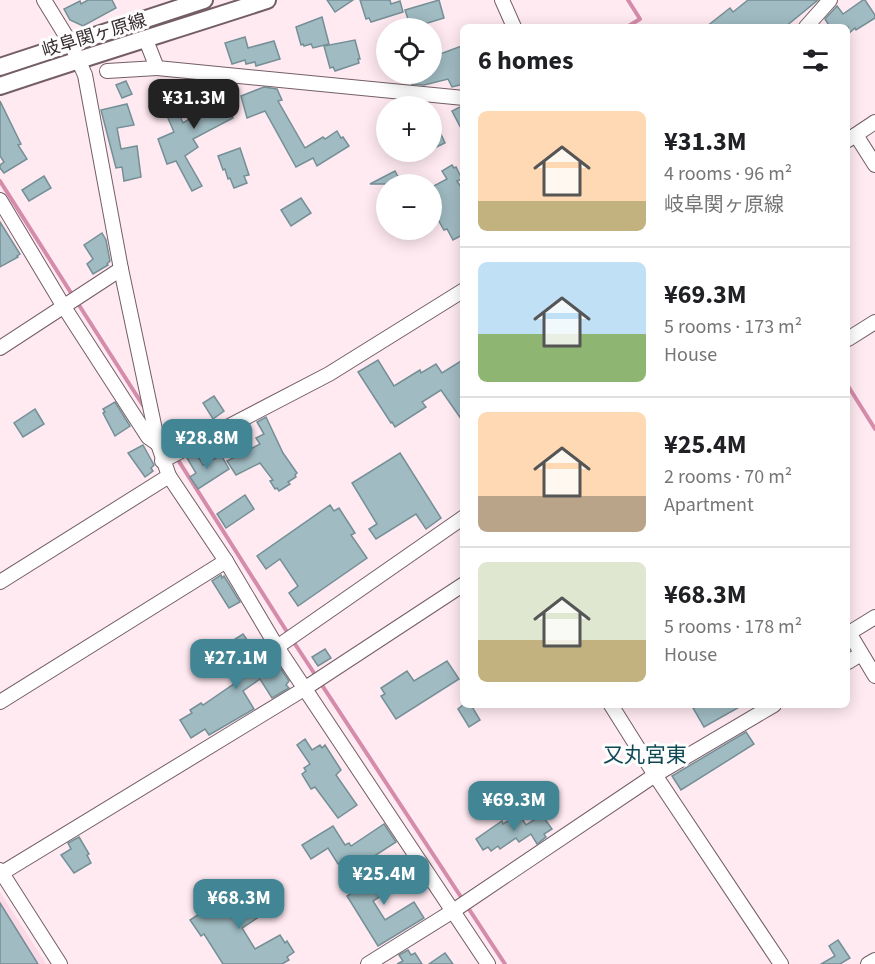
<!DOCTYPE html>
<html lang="en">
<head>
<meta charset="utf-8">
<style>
  :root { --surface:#fff; --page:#f2f2f2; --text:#202124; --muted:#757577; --line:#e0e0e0; --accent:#428595 }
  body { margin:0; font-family:"Source Sans 3","Noto Sans JP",sans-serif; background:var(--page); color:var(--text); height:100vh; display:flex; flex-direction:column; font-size:22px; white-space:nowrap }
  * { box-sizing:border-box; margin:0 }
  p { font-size:20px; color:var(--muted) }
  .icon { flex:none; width:33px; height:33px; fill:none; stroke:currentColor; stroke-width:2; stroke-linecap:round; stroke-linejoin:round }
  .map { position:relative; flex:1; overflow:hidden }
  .sheet { position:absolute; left:460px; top:24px; width:390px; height:684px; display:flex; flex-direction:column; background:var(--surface); border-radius:9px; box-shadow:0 3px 15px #0003 }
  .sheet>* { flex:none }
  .tools { position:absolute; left:376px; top:18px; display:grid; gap:12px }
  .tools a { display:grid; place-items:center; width:66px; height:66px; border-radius:50%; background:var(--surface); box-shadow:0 3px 15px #0003; font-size:30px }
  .price { position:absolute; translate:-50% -51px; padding:0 14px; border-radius:12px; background:var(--accent); color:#fff; font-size:20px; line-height:39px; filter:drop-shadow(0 2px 3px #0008) }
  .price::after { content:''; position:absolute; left:50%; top:36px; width:18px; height:14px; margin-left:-9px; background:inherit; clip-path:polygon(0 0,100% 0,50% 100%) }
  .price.on { background:#222; color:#fff }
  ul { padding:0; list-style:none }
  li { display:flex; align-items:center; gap:18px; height:150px; padding:0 18px }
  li+li { border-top:2px solid var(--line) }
  li span { display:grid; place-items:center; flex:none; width:168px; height:120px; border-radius:9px; color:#555 }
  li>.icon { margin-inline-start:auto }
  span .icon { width:72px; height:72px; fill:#fffc; stroke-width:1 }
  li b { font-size:26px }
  h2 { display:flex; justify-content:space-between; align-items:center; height:72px; padding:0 18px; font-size:26px }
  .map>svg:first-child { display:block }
  .built { fill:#fbd9e6 }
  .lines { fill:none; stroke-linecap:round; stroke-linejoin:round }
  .stream { stroke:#d58caa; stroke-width:4 }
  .building { fill:#a0bbc2; stroke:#758f96; stroke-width:1.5 }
  .minor-casing { stroke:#745e66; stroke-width:16 }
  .major-casing { stroke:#745e66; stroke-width:20 }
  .minor { stroke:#fff; stroke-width:14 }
  .major { stroke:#fff; stroke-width:16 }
  .labels { text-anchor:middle; stroke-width:6; stroke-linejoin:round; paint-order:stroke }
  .street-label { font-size:18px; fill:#352b2f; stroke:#fdfdfd }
  .quarter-label { font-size:21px; fill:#0d4854; stroke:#fdfdfd }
</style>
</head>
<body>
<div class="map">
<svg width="875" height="964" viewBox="0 0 875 964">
  <rect width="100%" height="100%" fill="#ffeaf1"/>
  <polygon class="built" points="0,892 46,964 0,964"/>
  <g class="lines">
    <g class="stream">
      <polyline points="627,27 640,19 628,0"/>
      <polyline points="0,181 73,296"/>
      <polyline points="77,302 144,407"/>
      <polyline points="848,386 875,429"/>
      <polyline points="161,433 289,635"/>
      <polyline points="293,641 505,964"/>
    </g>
  </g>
  <g class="building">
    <polygon points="88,0 112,0 116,8 83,26 70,20 64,9 80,1 81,4"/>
    <polygon points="327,0 353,0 335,12"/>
    <polygon points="360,0 390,0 391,4 400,1 403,12 371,22 369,18 366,19"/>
    <polygon points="439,0 444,18 411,28 405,10"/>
    <polygon points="748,0 818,0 785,27 706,27 730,8 733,12"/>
    <polygon points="863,0 865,0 875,15 875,18 856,30 855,28 848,34 848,27 830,27 825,19 837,6 843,14"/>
    <polygon points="322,17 329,44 313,48 311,44 304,46 303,44 301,45 296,27"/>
    <polygon points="245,37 248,48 274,41 280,59 256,66 255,62 246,64 245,60 232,64 225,43"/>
    <polygon points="355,40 360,59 358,59 359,63 335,71 333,67 330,68 324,46"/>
    <polygon points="464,45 464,84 452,87 448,79 424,85 412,84 412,74 432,74 432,57"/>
    <polygon points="126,81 132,94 122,98 116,85"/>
    <polygon points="198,81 220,83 233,118 193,139 198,147 185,156 202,186 192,191 176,161 167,164 158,139 174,132 164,109 175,104 183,123 209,107"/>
    <polygon points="264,87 277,89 282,100 278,101 305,148 323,137 325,139 337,131 341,138 343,137 349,146 317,166 313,158 296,167 265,111 247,118 241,96"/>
    <polygon points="0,101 21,144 18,145 27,159 4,173 0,168 0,165 4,162 0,156"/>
    <polygon points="127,104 134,125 117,128 121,149 137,146 141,177 124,181 122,167 116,168 101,110"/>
    <polygon points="460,107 464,107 464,134 452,111"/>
    <polygon points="439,130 445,143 432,149 432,133"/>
    <polygon points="240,148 249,175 244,176 247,183 234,188 230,178 228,179 225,169 223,170 218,156"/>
    <polygon points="452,165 454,168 456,167 462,179 457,181 464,192 464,234 453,240 447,229 444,230 432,209 432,187 447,179 442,171"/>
    <polygon points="395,171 402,184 370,184"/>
    <polygon points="44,176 51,188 29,201 22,190"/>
    <polygon points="301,198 311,213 291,226 281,210"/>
    <polygon points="0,222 20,254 17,256 18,257 0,267"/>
    <polygon points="102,233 106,240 110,261 107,264 108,265 93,274 87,264 93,259 84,245"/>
    <polygon points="464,359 464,423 441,390 422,402 426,407 395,427 392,422 391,423 358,372 378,360 394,386 420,370 421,373 436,364 442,373"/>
    <polygon points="214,396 224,411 213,419 203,403"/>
    <polygon points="115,402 130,426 115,436 103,413 105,412 103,409"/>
    <polygon points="35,409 44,424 23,437 14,423"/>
    <polygon points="266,417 283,453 297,473 295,475 296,477 288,482 290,484 279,491 277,488 275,489 270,481 273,480 260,463 236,475 227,461 260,444 256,438 264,434 257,422"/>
    <polygon points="143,445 154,465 151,468 153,471 145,477 128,453"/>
    <polygon points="196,453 203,465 221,455 229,469 198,489 190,477 196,473 187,458"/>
    <polygon points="400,453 441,518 426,529 416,514 376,539 369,529 377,524 352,483"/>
    <polygon points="245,495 254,509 226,528 217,514"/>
    <polygon points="330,505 334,511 339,508 355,533 351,535 367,558 298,606 289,593 298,586 280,559 266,569 257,556"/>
    <polygon points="221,575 222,578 224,576 240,602 229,608 212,581"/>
    <polygon points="243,634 263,663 273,657 289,681 286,685 289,688 272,698 260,679 243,691 254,709 209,735 205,729 191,738 180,720 192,713 190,710 201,703 203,705 238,681 221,654 235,646 232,641"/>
    <polygon points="325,649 331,658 318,666 312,657"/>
    <polygon points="447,661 459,679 396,719 381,696 385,694 381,688 407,671 414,681"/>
    <polygon points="463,705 471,705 480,720 469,727 458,709"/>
    <polygon points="698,705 743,705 704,727 693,708"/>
    <polygon points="746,732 754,744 681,790 672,776"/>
    <polygon points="305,739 312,750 320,745 322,748 325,745 341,770 336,775 357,805 338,818 315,787 311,789 303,776 302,774 306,771 304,768 310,764 297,745"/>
    <polygon points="519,814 526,825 542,815 552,829 544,834 546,837 537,844 531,834 519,842 516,838 500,849 498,846 491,851 488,847 483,850 476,839 502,821 503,824"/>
    <polygon points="384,824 396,842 359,866 352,856 338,864 328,848 311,859 302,845 333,826 345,845 349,843 351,846"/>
    <polygon points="79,837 89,854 87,855 91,863 74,873 61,855 71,849 68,843"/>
    <polygon points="401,862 411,877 373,901 385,920 414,902 424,918 378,946 347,896"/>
    <polygon points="245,884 248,889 253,886 268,911 242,928 255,949 280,935 285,943 287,941 294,952 287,957 289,960 282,964 223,964 204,934 201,936 190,920"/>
    <polygon points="0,903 23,940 38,964 0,964"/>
    <polygon points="838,940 850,958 840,964 821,964 835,956 829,946"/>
    <polygon points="408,950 411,955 415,953 422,964 397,964 403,961 399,955"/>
    <polygon points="445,953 453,964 429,964"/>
  </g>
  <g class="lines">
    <g class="minor-casing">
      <g id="minor">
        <polyline points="44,0 71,44 85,75 121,269 158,444 169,476 226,561 277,647 488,964"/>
        <polyline points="502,0 514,27"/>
        <polyline points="806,27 830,0"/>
        <polyline points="146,40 157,68 464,98"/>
        <polyline points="107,71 157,68"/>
        <polyline points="856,135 875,165"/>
        <polyline points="848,140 875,122"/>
        <polyline points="0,200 64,307 148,437 158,444"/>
        <polyline points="848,339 875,322"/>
        <polyline points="0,348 121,269"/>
        <polyline points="162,461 329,374 464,290"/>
        <polyline points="0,582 169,476"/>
        <polyline points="848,631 875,676"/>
        <polyline points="849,633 875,617"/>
        <polyline points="277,647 464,517"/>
        <polyline points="848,662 861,654"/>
        <polyline points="0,702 226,561"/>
        <polyline points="611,705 655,775 781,964"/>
        <polyline points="0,870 60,964"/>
        <polyline points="2,873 304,689 464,584"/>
        <polyline points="368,964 453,911 655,775 774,705"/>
        <polyline points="868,964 875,960"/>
      </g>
    </g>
    <g class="major-casing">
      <g id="major">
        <polyline points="0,67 204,0"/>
        <path d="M 0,86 C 89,56 178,29 267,0"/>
      </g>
    </g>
    <use href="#minor" class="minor"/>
    <use href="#major" class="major"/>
  </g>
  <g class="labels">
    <g class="street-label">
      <text transform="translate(94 35) rotate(-17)" y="6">岐阜関ヶ原線</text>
    </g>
    <g class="quarter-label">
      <text x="645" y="762">又丸宮東</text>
    </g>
  </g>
</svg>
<div class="tools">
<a><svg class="icon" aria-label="locate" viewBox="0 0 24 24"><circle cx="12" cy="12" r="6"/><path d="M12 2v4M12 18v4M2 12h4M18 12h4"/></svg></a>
<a>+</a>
<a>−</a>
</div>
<b class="price on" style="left:194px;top:130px">¥31.3M</b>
<b class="price" style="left:207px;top:470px">¥28.8M</b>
<b class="price" style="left:236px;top:690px">¥27.1M</b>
<b class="price" style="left:514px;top:832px">¥69.3M</b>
<b class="price" style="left:384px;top:906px">¥25.4M</b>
<b class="price" style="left:239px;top:930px">¥68.3M</b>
<section class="sheet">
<h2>6 homes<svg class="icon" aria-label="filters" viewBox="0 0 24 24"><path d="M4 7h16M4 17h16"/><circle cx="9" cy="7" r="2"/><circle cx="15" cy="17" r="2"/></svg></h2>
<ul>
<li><span style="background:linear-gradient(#ffd9b3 75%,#c2b280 0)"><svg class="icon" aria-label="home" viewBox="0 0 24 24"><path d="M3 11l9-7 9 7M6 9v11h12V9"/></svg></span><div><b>¥31.3M</b><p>4 rooms · 96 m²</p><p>岐阜関ヶ原線</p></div></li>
<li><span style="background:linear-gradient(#bfe0f5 60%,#8fb573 0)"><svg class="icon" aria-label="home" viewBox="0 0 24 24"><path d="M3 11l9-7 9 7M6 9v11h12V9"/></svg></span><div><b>¥69.3M</b><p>5 rooms · 173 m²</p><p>House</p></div></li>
<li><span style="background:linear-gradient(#ffd9b3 70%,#b9a48a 0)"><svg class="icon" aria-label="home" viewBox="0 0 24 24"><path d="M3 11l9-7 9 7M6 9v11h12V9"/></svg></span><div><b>¥25.4M</b><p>2 rooms · 70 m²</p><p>Apartment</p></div></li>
<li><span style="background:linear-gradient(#dfe7d0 65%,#c2b280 0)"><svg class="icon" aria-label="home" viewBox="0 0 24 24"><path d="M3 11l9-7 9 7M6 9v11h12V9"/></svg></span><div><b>¥68.3M</b><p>5 rooms · 178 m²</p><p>House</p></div></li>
</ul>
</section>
</div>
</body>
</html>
